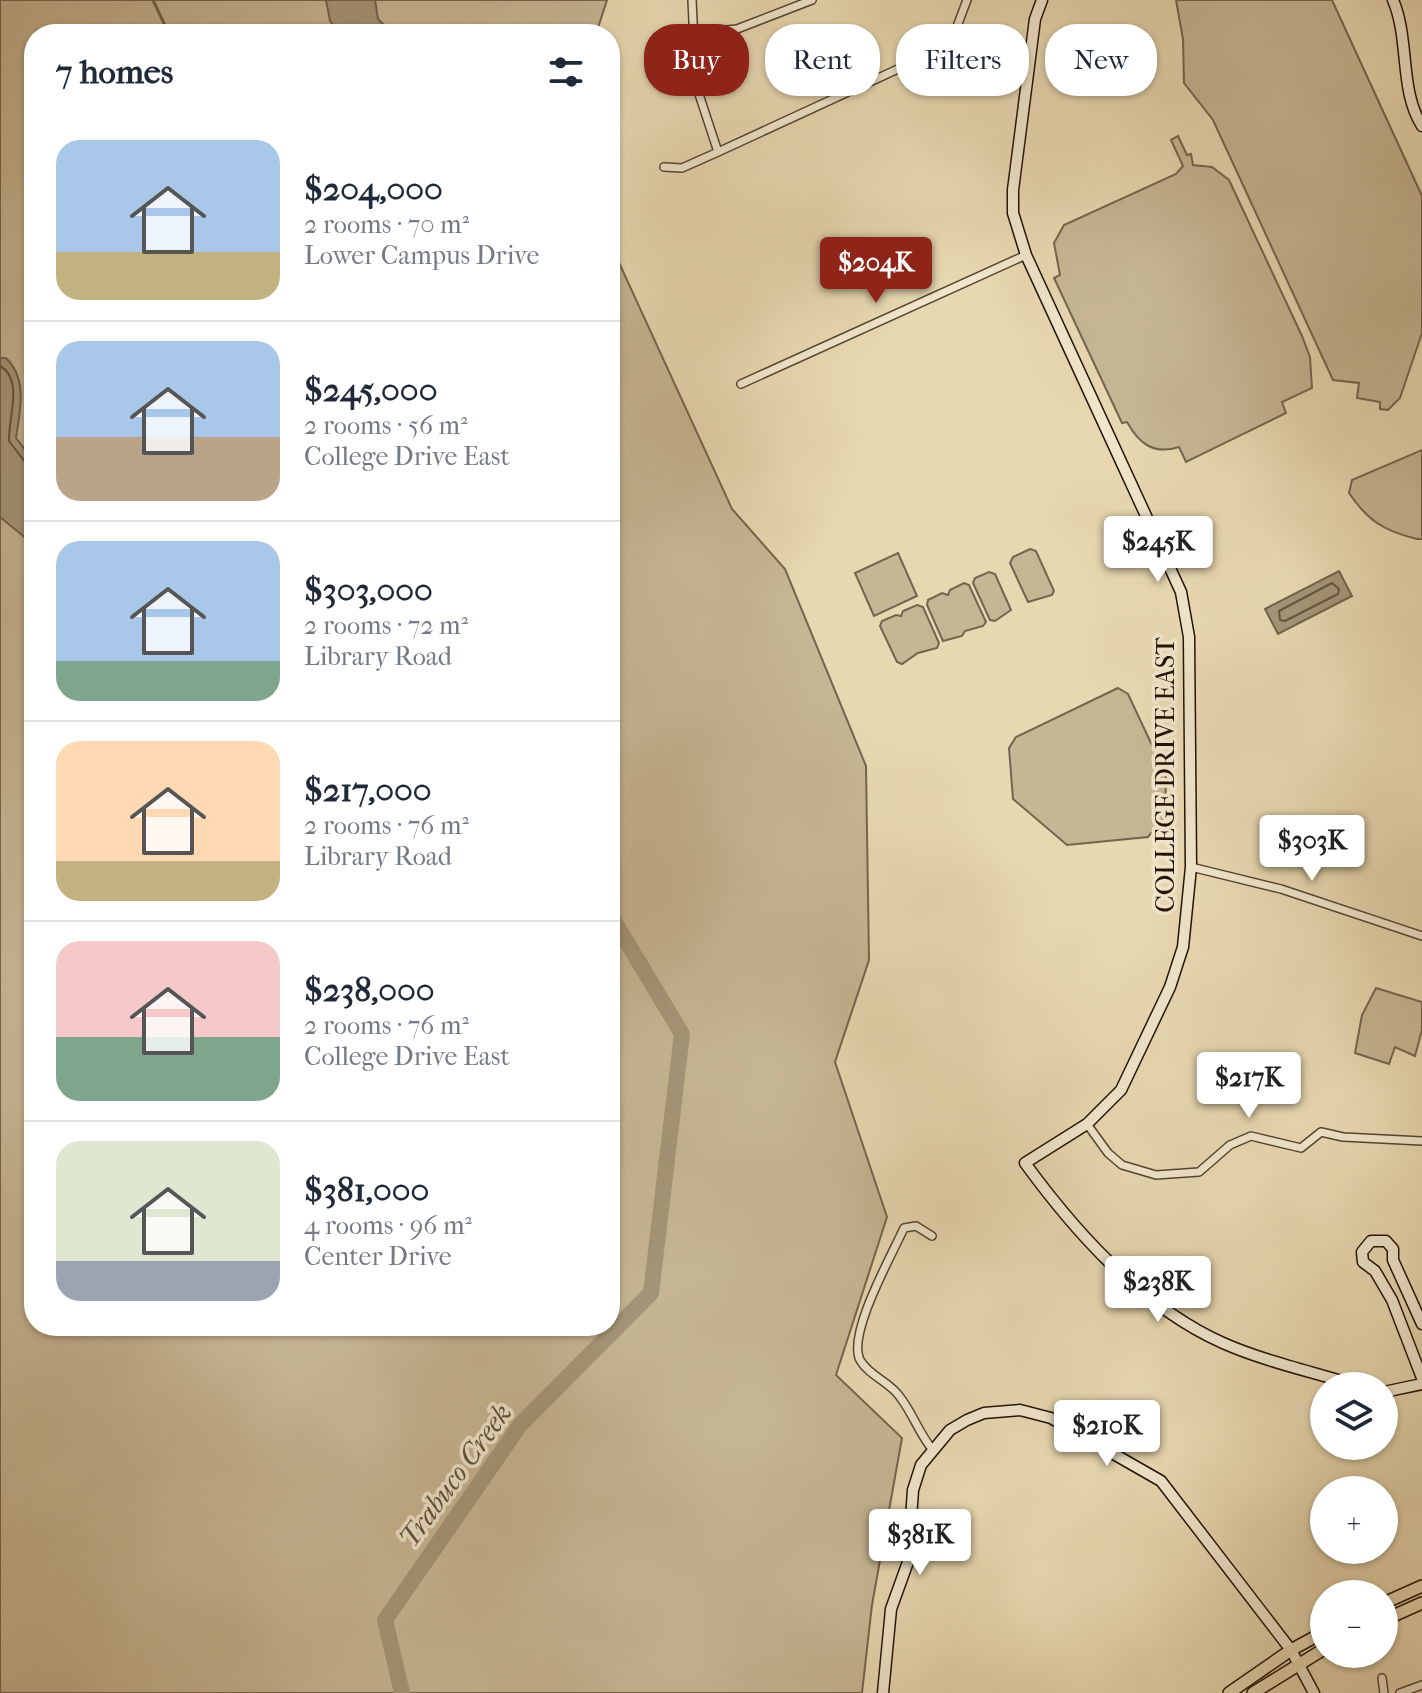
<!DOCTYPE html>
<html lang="en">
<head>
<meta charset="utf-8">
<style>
  :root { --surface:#fff; --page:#f6f6f7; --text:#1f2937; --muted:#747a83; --line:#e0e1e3; --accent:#8f2418 }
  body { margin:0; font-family:"IM FELL French Canon",serif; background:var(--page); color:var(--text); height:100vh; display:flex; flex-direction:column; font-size:30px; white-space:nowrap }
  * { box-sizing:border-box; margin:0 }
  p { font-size:26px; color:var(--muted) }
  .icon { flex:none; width:44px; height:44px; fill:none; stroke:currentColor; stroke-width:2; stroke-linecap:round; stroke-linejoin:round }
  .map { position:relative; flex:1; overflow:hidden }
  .details { position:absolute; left:24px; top:24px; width:596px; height:1312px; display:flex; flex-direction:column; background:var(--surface); border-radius:32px; box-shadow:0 2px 6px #0004 }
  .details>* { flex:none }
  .guide { position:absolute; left:644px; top:24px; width:658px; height:72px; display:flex; gap:16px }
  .controls { position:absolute; left:1310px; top:1372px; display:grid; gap:16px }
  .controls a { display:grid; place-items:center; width:88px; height:88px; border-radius:50%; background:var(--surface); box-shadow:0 2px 6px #0004; font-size:40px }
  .price { position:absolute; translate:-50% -68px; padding:0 18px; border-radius:8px; background:#fff; color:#222; font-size:26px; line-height:52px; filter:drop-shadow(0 2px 4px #0008) }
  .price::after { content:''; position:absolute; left:50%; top:48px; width:24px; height:18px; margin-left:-12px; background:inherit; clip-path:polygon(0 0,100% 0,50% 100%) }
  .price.current { background:var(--accent); color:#fff }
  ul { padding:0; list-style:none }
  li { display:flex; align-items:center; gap:24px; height:200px; padding:0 32px }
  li+li { border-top:2px solid var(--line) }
  li span { display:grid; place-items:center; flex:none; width:224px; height:160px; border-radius:24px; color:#555 }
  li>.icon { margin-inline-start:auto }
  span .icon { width:96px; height:96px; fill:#fffc; stroke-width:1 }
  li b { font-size:34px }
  h2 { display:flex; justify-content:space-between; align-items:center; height:96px; padding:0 32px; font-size:34px }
  .tag { padding:0 28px; border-radius:32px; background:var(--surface); box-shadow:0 2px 6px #0004; font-size:28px; line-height:72px }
  .tag.current { background:var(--accent); color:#fff }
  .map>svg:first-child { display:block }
  .green { fill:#c7b694; stroke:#75644d; stroke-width:2 }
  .water { fill:#a59577; stroke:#71614a; stroke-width:2 }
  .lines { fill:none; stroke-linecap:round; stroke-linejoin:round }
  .shore { stroke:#64543e; stroke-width:2 }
  .stream { stroke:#71614a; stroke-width:3 }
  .river { stroke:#a59577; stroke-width:16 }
  .street-casing { stroke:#544431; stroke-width:10 }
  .secondary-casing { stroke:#231206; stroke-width:13 }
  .primary-casing { stroke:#231206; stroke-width:14 }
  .street { stroke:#f0e6cc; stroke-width:7 }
  .secondary { stroke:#f0e6cc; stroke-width:10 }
  .primary { stroke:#e8d8b1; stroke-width:11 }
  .labels { text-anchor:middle; stroke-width:7; stroke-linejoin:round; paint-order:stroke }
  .street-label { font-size:26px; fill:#231206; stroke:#f0e6cc }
  .water-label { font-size:28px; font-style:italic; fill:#5e4d39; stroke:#f0e6cc }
</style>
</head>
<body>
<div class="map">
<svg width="1422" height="1693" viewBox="0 0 1422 1693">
  <rect width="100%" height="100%" fill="#e8d8b1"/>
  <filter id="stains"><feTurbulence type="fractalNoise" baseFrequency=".0025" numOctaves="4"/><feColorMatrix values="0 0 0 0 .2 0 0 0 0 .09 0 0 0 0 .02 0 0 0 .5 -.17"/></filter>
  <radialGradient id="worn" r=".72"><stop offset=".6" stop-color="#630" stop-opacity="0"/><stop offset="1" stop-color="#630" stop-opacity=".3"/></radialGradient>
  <g class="green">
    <polygon points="0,0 607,0 596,34 34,34 34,1326 610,1326 610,243 732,509 785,569 866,766 869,960 835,1062 887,1217 836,1375 902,1438 872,1605 862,1693 0,1693"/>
    <polygon points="1176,0 1332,0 1422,196 1422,333 1400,398 1388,410 1380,409 1380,402 1357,398 1359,383 1333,380 1213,120 1184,83 1183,39"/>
    <path d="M 1178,136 L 1187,155 L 1191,154 L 1193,165 L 1212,167 L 1229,180 L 1302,336 L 1310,357 L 1312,388 L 1282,402 L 1286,413 L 1186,462 L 1179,447 C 1154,455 1139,444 1127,422 L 1122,423 L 1054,278 L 1060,275 L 1054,243 L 1064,225 L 1176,174 L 1183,166 L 1171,140 Z"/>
    <path d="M 1422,450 L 1422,539 L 1417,539 C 1384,531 1368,521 1349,493 L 1352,480 Z"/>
    <polygon points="1030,549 1036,551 1054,591 1052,595 1028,602 1010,563 1013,557"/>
    <polygon points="898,553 917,596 874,616 855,573"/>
    <polygon points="989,572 995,574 1011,610 995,621 990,620 973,583 975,578"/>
    <polygon points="964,583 969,585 986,622 983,626 965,631 962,636 943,641 927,605 928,600 942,593 948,595 950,590"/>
    <polygon points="917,605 923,607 939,643 937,648 918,653 902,664 897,662 880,626 882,621 896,615 901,616 903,611"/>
    <polygon points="1118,688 1128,694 1166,775 1165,816 1148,837 1067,845 1013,799 1009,748 1016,737"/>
    <polygon points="1376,988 1422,1002 1422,1030 1415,1056 1395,1047 1389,1064 1355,1053 1362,1015"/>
  </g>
  <g class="water">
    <polygon points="326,0 375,0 378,19 393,34 340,34 330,21"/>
    <path d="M 0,358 L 6,358 C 28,379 20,410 16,438 L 34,461 L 34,545 L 0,517 Z"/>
    <polygon points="1339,571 1352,596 1278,634 1265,609"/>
  </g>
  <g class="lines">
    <g class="shore">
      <path d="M 0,366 C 24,379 8,418 9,441 L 25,462 L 34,465"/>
      <polygon points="1332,583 1339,589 1338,594 1285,621 1280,620 1279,611"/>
    </g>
    <polyline class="stream" points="153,0 169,34"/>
    <polyline class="river" points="402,1693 385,1620 520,1425 651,1293 682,1034 610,914"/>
    <g class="street-casing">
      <g id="street">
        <polyline points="692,0 696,85 718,152"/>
        <polyline points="693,33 737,29 812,0"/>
        <polyline points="664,167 682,168 718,152 950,45 967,0"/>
        <polyline points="741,384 1026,255"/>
        <polyline points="1191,867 1281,889 1422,936"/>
        <polyline points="1087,1124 1108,1153 1122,1165 1156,1175 1199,1172 1230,1145 1251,1136 1301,1148 1321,1132 1343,1137 1422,1141"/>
        <path d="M 932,1449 C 919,1433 913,1414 900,1397 C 890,1382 869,1376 860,1360 C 847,1334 892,1255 904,1228 L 916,1226 L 932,1236"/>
        <polyline points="1382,1678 1384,1693"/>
        <polyline points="1400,1693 1422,1685"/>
      </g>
    </g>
    <g class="secondary-casing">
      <g id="secondary">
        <path d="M 1042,0 L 1035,19 L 1013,190 L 1013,213 L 1026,255 L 1181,592 L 1189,637 L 1191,867 L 1183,947 L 1170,987 L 1121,1090 L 1087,1124 L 1025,1163 C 1076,1233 1142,1307 1223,1343 C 1266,1362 1314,1372 1358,1386"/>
        <path d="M 1393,0 C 1410,40 1399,90 1422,126"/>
        <polyline points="1422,1324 1393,1260 1393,1249 1386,1241 1371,1241 1362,1252 1363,1262 1375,1271 1392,1300 1422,1378"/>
        <polyline points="1384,1392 1422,1384"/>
        <polyline points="883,1693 891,1609 908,1562 913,1490 921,1465 950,1430 967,1420 984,1413 1020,1410 1051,1418 1161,1481 1291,1650 1314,1693"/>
      </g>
    </g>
    <g class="primary-casing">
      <g id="primary">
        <polyline points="1384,1603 1422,1586"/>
        <polyline points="1384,1620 1422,1603"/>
        <polyline points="1229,1693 1291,1650 1324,1632"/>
        <polyline points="1253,1693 1324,1649"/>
      </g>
    </g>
    <use href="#street" class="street"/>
    <use href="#secondary" class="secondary"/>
    <use href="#primary" class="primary"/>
  </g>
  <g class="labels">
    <g class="street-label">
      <text transform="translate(1165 775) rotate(-90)" y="9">COLLEGE DRIVE EAST</text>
    </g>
    <g class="water-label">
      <text transform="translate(455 1475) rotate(-54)" y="10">Trabuco Creek</text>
    </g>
  </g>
  <rect width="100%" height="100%" filter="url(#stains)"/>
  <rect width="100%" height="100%" fill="url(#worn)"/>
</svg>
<div class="controls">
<a><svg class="icon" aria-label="layers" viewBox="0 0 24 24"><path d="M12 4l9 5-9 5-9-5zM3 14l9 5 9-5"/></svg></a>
<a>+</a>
<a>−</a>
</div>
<b class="price current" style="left:876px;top:305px">$204K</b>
<b class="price" style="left:1158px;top:584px">$245K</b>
<b class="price" style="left:1312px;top:883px">$303K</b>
<b class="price" style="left:1249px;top:1120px">$217K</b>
<b class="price" style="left:1158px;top:1324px">$238K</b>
<b class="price" style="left:1107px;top:1468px">$210K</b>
<b class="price" style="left:920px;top:1577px">$381K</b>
<div class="guide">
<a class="tag current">Buy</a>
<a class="tag">Rent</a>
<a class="tag">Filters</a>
<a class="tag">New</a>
</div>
<section class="details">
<h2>7 homes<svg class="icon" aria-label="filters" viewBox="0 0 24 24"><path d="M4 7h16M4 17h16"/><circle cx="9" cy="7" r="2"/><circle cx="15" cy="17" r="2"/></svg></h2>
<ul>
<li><span style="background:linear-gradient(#a9c7e8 70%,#c2b280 0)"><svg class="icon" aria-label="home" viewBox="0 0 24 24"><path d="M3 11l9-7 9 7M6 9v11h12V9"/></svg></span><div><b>$204,000</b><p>2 rooms · 70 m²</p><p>Lower Campus Drive</p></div></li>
<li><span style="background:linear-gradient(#a9c7e8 60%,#b9a48a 0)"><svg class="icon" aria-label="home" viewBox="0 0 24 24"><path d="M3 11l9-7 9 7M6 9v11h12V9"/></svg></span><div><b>$245,000</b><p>2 rooms · 56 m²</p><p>College Drive East</p></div></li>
<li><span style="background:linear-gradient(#a9c7e8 75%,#7fa58c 0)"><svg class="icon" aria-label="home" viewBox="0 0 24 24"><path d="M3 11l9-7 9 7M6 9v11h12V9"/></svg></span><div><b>$303,000</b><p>2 rooms · 72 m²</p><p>Library Road</p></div></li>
<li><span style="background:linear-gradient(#ffd9b3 75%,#c2b280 0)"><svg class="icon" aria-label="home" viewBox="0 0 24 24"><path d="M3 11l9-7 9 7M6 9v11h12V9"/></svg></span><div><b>$217,000</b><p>2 rooms · 76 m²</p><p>Library Road</p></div></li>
<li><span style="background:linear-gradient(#f6c9c9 60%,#7fa58c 0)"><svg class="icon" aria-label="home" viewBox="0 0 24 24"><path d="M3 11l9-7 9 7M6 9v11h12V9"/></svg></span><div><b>$238,000</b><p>2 rooms · 76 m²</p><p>College Drive East</p></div></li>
<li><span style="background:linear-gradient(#dfe7d0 75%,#9aa5b1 0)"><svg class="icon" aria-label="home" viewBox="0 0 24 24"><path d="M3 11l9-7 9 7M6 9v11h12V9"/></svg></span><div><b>$381,000</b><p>4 rooms · 96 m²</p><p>Center Drive</p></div></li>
</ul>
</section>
</div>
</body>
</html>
